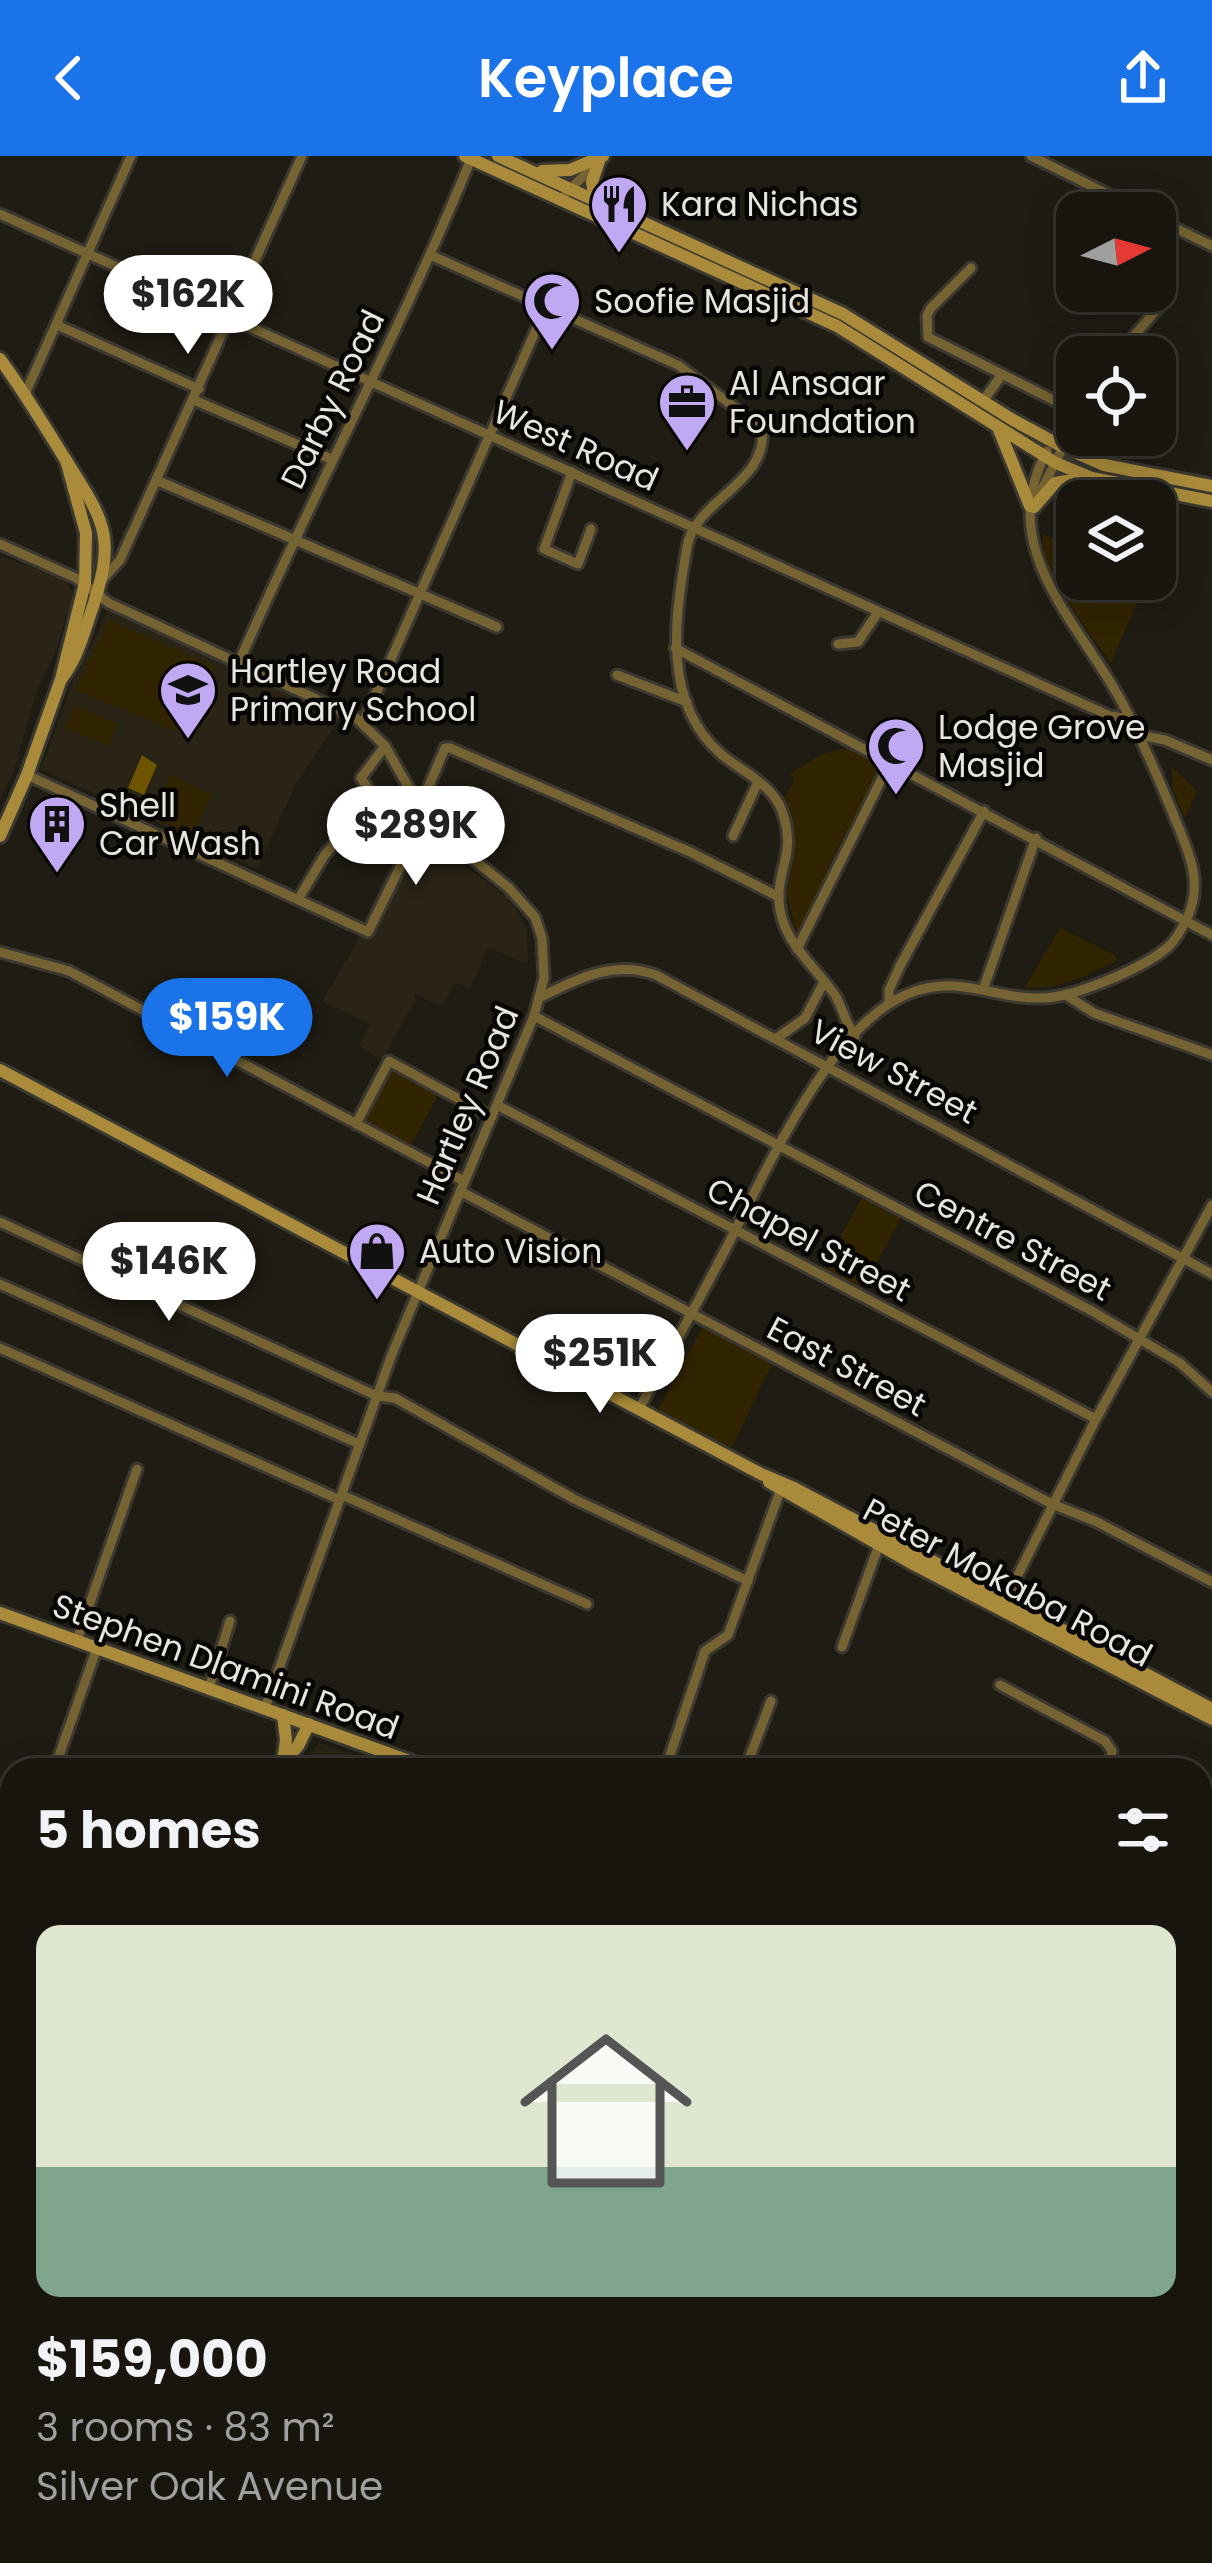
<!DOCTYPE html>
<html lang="en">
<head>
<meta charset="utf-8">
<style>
  :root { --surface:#17150e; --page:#24221c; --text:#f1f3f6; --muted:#9e9f9e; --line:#36342e; --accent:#1a73e8 }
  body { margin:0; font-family:Poppins,sans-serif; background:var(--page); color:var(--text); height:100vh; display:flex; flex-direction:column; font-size:45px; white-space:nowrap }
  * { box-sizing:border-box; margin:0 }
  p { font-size:39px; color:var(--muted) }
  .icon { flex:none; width:66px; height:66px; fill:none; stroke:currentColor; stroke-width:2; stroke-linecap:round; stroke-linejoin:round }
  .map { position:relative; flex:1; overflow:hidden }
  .drawer { position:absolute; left:0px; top:1602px; width:1212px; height:807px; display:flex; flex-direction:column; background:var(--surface); border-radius:36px 36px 0 0; box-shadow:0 6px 30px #0003,0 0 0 3px var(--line) }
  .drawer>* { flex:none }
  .needle { width:78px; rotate:84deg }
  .buttons { position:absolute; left:1056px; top:36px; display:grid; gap:24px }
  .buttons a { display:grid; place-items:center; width:120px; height:120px; border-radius:24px; background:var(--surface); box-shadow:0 6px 30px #0003,0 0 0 3px var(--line); font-size:60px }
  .price { position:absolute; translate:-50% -102px; padding:0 27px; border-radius:42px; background:#fff; color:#222; font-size:39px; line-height:78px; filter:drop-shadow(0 3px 6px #0008) }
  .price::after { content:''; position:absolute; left:50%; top:72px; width:36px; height:27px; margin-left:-18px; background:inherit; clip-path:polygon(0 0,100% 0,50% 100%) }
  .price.selected { background:var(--accent); color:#fff }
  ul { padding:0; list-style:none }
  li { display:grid; align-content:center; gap:24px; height:636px; padding:0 36px }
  li span { display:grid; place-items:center; height:372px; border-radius:24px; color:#555 }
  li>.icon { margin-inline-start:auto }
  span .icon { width:216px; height:216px; fill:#fffc; stroke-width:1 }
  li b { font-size:51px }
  h2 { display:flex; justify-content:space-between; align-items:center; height:144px; padding:0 36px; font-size:51px }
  header { display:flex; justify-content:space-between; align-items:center; height:156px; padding:0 36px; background:var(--accent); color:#fff; font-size:54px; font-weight:600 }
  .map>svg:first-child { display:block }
  .built { fill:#2a2416 }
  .green { fill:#312400 }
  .water { fill:#6e5400 }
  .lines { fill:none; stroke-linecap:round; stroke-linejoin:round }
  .street-casing { stroke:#3b3830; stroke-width:15 }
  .secondary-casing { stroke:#3b3830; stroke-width:18 }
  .street { stroke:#756333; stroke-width:9 }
  .secondary { stroke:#a98b3b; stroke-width:12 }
  .labels { text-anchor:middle; stroke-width:9; stroke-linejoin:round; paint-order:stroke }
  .poi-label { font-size:33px; fill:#e7e5df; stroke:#080604; text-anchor:start }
  .street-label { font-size:33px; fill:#e7e5df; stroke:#080604 }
</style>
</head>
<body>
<header><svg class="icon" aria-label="back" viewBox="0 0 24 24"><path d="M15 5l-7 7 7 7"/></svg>Keyplace<svg class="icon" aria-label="share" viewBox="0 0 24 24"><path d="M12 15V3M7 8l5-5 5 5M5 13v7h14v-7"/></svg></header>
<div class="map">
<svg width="1212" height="2407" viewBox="0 0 1212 2407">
  <rect width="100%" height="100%" fill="#1f1c13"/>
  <g class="built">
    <polygon points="0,400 64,423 73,437 56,495 36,537 15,611 0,644"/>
    <polygon points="108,455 343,558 297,626 257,713 41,613 73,526"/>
    <polygon points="424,681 510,743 527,773 528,808 488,792 470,832 455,827 443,850 414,838 415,845 382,904 359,890 370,868 322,845 353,793 388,712 403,712"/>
    <polygon points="461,953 480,962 459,1012 436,1000"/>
    <polygon points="319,1587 395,1614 296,1614"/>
  </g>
  <g class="green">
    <path d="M 1043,378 L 1077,392 L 1077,423 L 1147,423 L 1111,507 C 1091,479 1037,410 1043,378 Z"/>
    <polygon points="109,464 215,511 198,552 179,576 75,534"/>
    <polygon points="75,549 118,568 109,590 65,572"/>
    <polygon points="852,591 885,608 837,693 797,780 787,739 795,677 785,641 795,623 789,618 823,598"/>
    <polygon points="1171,610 1197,635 1185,662 1173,634"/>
    <polygon points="171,619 212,639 192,679 151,660"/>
    <path d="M 1060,772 L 1115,799 L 1117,805 C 1086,819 1059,835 1025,831 Z"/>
    <polygon points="391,913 439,938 411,988 364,965"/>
    <polygon points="863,1040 902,1061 861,1135 822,1114"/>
    <polygon points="703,1170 772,1208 731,1293 658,1254"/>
  </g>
  <polygon class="water" points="142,599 157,609 144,639 128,632"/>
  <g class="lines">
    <g class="street-casing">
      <g id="street">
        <polyline points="1031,0 1146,57"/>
        <polyline points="566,37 597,7"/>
        <polyline points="0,58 1110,560 1131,563"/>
        <polyline points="1155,62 1212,90"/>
        <path d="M 430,99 L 678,209 L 762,272 C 769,328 695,343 687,391 C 675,461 661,547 722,599 C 743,616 773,629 782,655 C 797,699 777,710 779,745 C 781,785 814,809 835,839 C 843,852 845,867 855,880"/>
        <polyline points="971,112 930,153 927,160 928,181 1077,256"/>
        <polyline points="57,169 199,233"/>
        <polyline points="1116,201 1164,145"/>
        <polyline points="25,238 131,0"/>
        <polyline points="194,244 331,303"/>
        <polyline points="983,245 1001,220"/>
        <polyline points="1155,277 1164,278"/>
        <polyline points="1129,279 1140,279"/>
        <polyline points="572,316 544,393 578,408 591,373"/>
        <polyline points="156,324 497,471"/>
        <polyline points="1039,339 1063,291"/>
        <polyline points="0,388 76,422 109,447 355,561 385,590 429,667 509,732 535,761 542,782 544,822 534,860 392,1198 265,1552"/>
        <polyline points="102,424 120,404 302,0"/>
        <polyline points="838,488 858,486 878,456"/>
        <polyline points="675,492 1212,779"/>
        <path d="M 239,506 C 313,337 401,174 471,3"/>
        <polyline points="617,519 687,546"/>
        <polyline points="363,567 546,151"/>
        <polyline points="1139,579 1165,584 1212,604"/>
        <polyline points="27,619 368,776 402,707 429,667"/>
        <polyline points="419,653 445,592 450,592 690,696 779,741"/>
        <polyline points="733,680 758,626"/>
        <polyline points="299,742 324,700 371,645 371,637 361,622 385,590"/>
        <polyline points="797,793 890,606"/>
        <polyline points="0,796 69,815 464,1025"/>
        <polyline points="984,831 1036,682"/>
        <polyline points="1066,839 1094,857 1212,899"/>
        <path d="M 541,841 C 579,822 614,804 656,819 L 1212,1118"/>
        <polyline points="889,847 889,834 900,810 984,655"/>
        <polyline points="534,860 1092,1155 1180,1207 1212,1236"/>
        <polyline points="777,882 805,862 824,826"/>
        <polyline points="497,949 1096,1263"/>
        <polyline points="356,968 389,905 492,961"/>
        <polyline points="460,1035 1052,1348 1095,1365 1212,1426"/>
        <polyline points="0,1066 377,1240 395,1242 574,1343 748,1425"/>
        <polyline points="0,1128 359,1288"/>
        <polyline points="0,1192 340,1344"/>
        <path d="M 639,1253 C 663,1208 689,1163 713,1117 C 756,1039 815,893 892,846 C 949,811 989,844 1043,842 C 1075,841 1144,812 1168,791 C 1177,783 1183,771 1188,760 C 1203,726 1189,697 1176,665 C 1159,623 1141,580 1119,541 C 1075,462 995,390 1047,295"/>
        <polyline points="342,1339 587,1448"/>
        <polyline points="1005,1445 1096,1263 1212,1049"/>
        <polyline points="77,1484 137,1313"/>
        <polyline points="842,1491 879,1389"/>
        <polyline points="1000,1529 1105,1585 1112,1595 1108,1614"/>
        <polyline points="209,1532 230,1465"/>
        <polyline points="54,1614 97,1492"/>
        <polyline points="665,1614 705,1495 728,1479 782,1330"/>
        <polyline points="745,1614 771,1545"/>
        <polyline points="0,1765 12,1731"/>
        <polyline points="1200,1903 1212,1902"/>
        <polyline points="0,1925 12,1929"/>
        <polyline points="0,1948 12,1953"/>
        <polyline points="1200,2009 1212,2002"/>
        <polyline points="0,2224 12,2229"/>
        <polyline points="1200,2324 1212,2302"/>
        <polyline points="0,2394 24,2407"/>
        <polyline points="129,2397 150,2407"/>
        <polyline points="374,2397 396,2407"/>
        <polyline points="455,2407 459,2397"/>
        <polyline points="495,2407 500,2397"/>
        <polyline points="1154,2407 1159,2397"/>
      </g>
    </g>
    <g class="secondary-casing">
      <g id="secondary">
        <polyline points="465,0 837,170 1056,307 1092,322 1212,345"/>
        <polyline points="498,0 843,158 1013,264 1063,291 1104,309 1212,330"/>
        <polyline points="542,15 570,14 603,0"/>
        <polyline points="595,43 592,26 599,5"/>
        <path d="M 0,203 C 23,234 42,266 62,298 C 106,368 118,379 89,462 C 82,483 76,504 62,522"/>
        <polyline points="999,274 1030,350"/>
        <polyline points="1034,351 1055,327 1085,322"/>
        <polyline points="0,680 27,619 61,523 85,427 86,377 66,304"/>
        <polyline points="0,914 761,1318 794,1332 1212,1553"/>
        <polyline points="769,1326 915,1409 1212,1563"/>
        <polyline points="0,1457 434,1614"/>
        <polyline points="283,1605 286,1584 283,1559"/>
        <polyline points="276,1614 298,1590 309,1568"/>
        <polyline points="0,1785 12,1792"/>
        <polyline points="1200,1785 1212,1756"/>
        <polyline points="0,1946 12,1932"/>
        <polyline points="1200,2167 1212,2164"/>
        <polyline points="940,2407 944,2397"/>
      </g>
    </g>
    <use href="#street" class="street"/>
    <use href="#secondary" class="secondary"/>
  </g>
  <defs>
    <g id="restaurant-pin" transform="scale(3)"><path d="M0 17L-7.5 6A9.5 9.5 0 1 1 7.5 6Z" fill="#c0a8f3" stroke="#080604"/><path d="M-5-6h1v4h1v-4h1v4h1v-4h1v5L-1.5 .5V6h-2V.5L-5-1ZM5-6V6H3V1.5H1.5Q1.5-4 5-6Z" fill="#111"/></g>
    <g id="mosque-pin" transform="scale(3)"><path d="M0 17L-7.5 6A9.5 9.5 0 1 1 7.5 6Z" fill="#c0a8f3" stroke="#080604"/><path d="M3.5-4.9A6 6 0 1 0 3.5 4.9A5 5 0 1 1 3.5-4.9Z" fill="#111"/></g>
    <g id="office-pin" transform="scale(3)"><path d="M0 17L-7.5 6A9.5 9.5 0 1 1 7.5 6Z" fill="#c0a8f3" stroke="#080604"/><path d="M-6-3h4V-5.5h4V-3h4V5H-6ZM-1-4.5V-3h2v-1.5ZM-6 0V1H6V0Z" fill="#111"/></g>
    <g id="school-pin" transform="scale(3)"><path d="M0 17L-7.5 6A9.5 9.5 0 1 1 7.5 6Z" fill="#c0a8f3" stroke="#080604"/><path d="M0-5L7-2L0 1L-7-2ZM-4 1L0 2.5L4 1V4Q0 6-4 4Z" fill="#111"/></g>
    <g id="building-pin" transform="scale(3)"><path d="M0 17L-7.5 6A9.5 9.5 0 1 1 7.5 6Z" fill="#c0a8f3" stroke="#080604"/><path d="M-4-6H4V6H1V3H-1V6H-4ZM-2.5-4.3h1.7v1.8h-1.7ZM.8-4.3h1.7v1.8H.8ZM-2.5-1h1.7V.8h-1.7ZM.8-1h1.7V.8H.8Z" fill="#111"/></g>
    <g id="shop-pin" transform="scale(3)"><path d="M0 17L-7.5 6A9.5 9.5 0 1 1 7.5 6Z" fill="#c0a8f3" stroke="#080604"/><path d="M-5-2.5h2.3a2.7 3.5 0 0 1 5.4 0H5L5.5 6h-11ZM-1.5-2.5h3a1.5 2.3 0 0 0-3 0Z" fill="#111"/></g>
  </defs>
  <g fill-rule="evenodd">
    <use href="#restaurant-pin" x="619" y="48"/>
    <use href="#mosque-pin" x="552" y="145"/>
    <use href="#office-pin" x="687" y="246"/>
    <use href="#school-pin" x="188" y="534"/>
    <use href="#mosque-pin" x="896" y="590"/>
    <use href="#building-pin" x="57" y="668"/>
    <use href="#shop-pin" x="377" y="1095"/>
  </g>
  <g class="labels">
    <g class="poi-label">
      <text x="661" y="60">Kara Nichas</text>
      <text x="594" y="157">Soofie Masjid</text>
      <text x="729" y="239">Al Ansaar<tspan x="729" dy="38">Foundation</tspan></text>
      <text x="230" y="527">Hartley Road<tspan x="230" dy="38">Primary School</tspan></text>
      <text x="938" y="583">Lodge Grove<tspan x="938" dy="38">Masjid</tspan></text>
      <text x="99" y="661">Shell<tspan x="99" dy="38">Car Wash</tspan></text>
      <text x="419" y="1107">Auto Vision</text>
    </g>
    <g class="street-label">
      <text transform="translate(332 243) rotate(-64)" y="12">Darby Road</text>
      <text transform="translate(576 289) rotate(24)" y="12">West Road</text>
      <text transform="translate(894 915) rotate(28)" y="12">View Street</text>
      <text transform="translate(467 949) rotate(-67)" y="12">Hartley Road</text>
      <text transform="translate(809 1083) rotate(28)" y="12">Chapel Street</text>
      <text transform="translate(1013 1084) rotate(28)" y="12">Centre Street</text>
      <text transform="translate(847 1210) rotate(28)" y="12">East Street</text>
      <text transform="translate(1008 1426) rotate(28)" y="12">Peter Mokaba Road</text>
      <text transform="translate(226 1510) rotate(20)" y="12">Stephen Dlamini Road</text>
    </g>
  </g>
</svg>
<div class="buttons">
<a><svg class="needle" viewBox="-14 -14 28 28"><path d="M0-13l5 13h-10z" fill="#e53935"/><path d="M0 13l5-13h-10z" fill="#9e9f9e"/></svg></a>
<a><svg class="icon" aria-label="locate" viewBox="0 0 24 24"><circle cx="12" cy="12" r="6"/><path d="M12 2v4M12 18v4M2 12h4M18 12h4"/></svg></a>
<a><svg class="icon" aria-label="layers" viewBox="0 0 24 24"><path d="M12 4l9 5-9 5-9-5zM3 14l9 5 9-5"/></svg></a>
</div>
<b class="price" style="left:188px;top:201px">$162K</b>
<b class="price" style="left:416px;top:732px">$289K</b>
<b class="price selected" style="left:227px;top:924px">$159K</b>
<b class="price" style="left:169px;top:1168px">$146K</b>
<b class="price" style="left:600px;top:1260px">$251K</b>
<section class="drawer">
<h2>5 homes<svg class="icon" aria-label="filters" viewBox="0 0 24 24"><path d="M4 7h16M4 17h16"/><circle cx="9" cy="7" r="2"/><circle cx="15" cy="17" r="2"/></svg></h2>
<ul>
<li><span style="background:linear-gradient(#dfe7d0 65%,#7fa58c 0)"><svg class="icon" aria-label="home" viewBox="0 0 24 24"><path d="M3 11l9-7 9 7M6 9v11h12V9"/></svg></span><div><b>$159,000</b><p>3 rooms · 83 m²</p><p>Silver Oak Avenue</p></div></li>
</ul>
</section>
</div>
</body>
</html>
